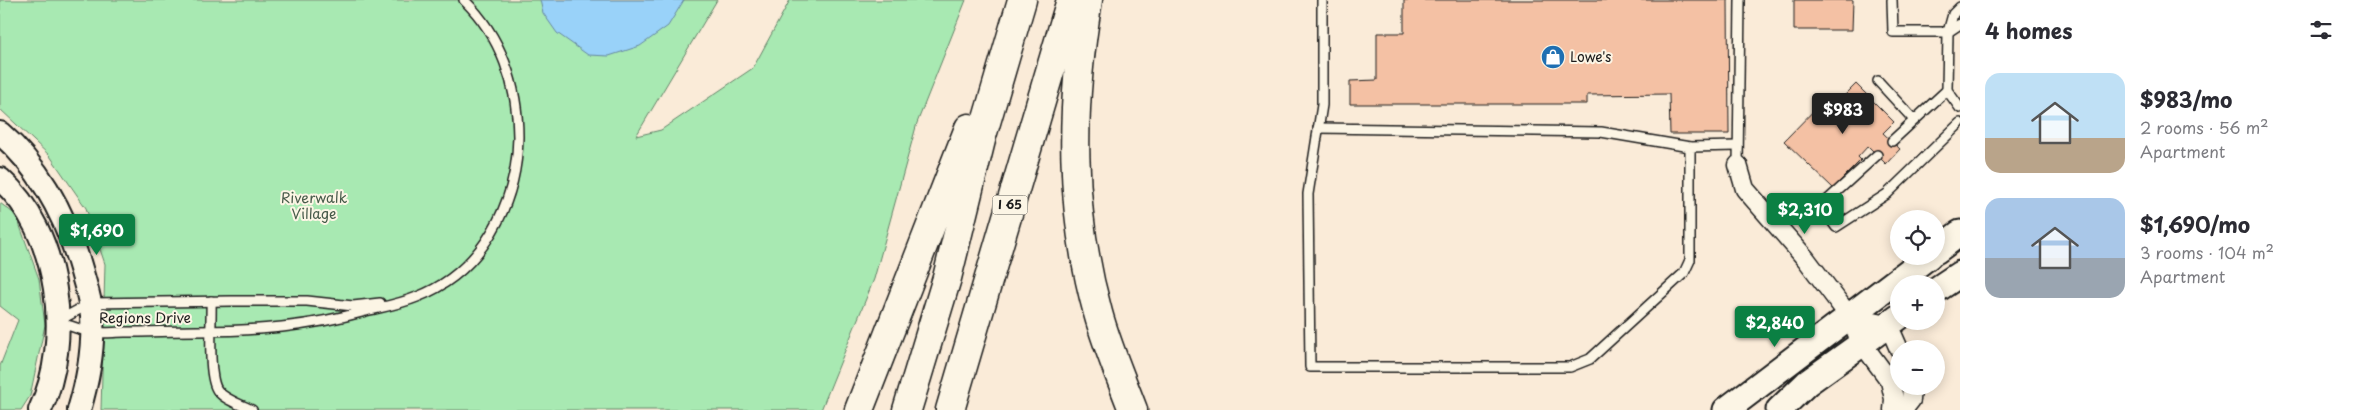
<!DOCTYPE html>
<html lang="en">
<head>
<meta charset="utf-8">
<style>
  :root { --surface:#fff; --page:#f2f2f3; --text:#2b2b33; --muted:#7c7c81; --accent:#0b8043 }
  body { margin:0; font-family:"Playpen Sans",sans-serif; background:var(--page); color:var(--text); height:100vh; display:flex; flex-direction:column; font-size:19px; white-space:nowrap }
  * { box-sizing:border-box; margin:0 }
  p { font-size:16px; color:var(--muted) }
  .icon { flex:none; width:28px; height:28px; fill:none; stroke:currentColor; stroke-width:2; stroke-linecap:round; stroke-linejoin:round }
  .map { position:relative; flex:1; overflow:hidden }
  .side { display:flex; flex-direction:column; background:var(--surface); width:400px }
  .side>* { flex:none }
  .tools { position:absolute; left:1890px; top:210px; display:grid; gap:10px }
  .tools a { display:grid; place-items:center; width:55px; height:55px; border-radius:50%; background:var(--surface); box-shadow:0 2px 12px #0003; font-size:25px }
  .price { position:absolute; translate:-50% -42px; padding:0 11px; border-radius:5px; background:var(--accent); color:#fff; font-size:16px; line-height:32px; filter:drop-shadow(0 1px 2px #0008) }
  .price::after { content:''; position:absolute; left:50%; top:30px; width:15px; height:11px; margin-left:-8px; background:inherit; clip-path:polygon(0 0,100% 0,50% 100%) }
  .price.current { background:#222; color:#fff }
  ul { padding:0; list-style:none }
  li { display:flex; align-items:center; gap:15px; height:125px; padding:0 25px }
  li span { display:grid; place-items:center; flex:none; width:140px; height:100px; border-radius:15px; color:#555 }
  li>.icon { margin-inline-start:auto }
  span .icon { width:60px; height:60px; fill:#fffc; stroke-width:1 }
  li b { font-size:21px }
  h2 { display:flex; justify-content:space-between; align-items:center; height:60px; padding:0 25px; font-size:21px }
  main { display:flex; flex:1; min-height:0 }
  .map>svg:first-child { display:block }
  .green { fill:#a8e9b2; stroke:#628267 }
  .water { fill:#99d2f9; stroke:#6789a1 }
  .building { fill:#f4c1a4; stroke:#1c1c1c }
  .lines { fill:none; stroke-linecap:round; stroke-linejoin:round }
  .service-casing { stroke:#1c1c1c; stroke-width:12 }
  .minor-casing { stroke:#1c1c1c; stroke-width:21 }
  .tertiary-casing { stroke:#1c1c1c; stroke-width:26 }
  .secondary-casing { stroke:#1c1c1c; stroke-width:29 }
  .motorway-casing { stroke:#1c1c1c; stroke-width:31 }
  .service { stroke:#fcf5e5; stroke-width:9 }
  .minor { stroke:#fcf5e5; stroke-width:18 }
  .tertiary { stroke:#fcf5e5; stroke-width:22 }
  .secondary { stroke:#fcf5e5; stroke-width:25 }
  .motorway { stroke:#fcf5e5; stroke-width:28 }
  .labels { text-anchor:middle; stroke-width:4; stroke-linejoin:round; paint-order:stroke }
  .shield { fill:#fcf5e5; stroke:#5f5d58; stroke-width:1 }
  .shield-label { font-size:12px; font-weight:bold; fill:#1c1c1c }
  .poi-label { font-size:14px; fill:#1c1c1c; stroke:#fcf5e5; text-anchor:start }
  .park-label { font-size:14px; fill:#465a49; stroke:#fcf5e5 }
  .street-label { font-size:14px; fill:#1c1c1c; stroke:#fcf5e5 }
</style>
</head>
<body>
<main>
<div class="map">
<svg width="1960" height="410" viewBox="0 0 1960 410">
  <rect width="100%" height="100%" fill="#faebd8"/>
  <filter id="ink" filterUnits="userSpaceOnUse"><feTurbulence type="fractalNoise" baseFrequency=".02" numOctaves="2"/><feDisplacementMap in="SourceGraphic" scale="10" xChannelSelector="R" yChannelSelector="G"/><feConvolveMatrix kernelMatrix="1 2 1 2 8 2 1 2 1" color-interpolation-filters="sRGB"/></filter>
  <g filter="url(#ink)">
    <g class="green">
      <polygon points="0,0 717,0 636,136 661,130 753,68 790,0 966,0 917,123 874,279 821,410 101,410 105,264 86,208 50,156 0,109"/>
      <polygon points="0,203 16,215 39,279 45,325 30,396 21,410 0,410 0,366 18,320 0,306"/>
    </g>
    <polygon class="water" points="540,0 684,0 668,26 640,46 609,56 588,55 557,33 543,13"/>
    <g class="building">
      <polygon points="1404,0 1728,0 1729,134 1670,134 1669,94 1587,95 1587,104 1350,104 1350,81 1377,80 1377,33 1404,33"/>
      <polygon points="1794,0 1853,0 1852,30 1794,30"/>
      <polygon points="1856,84 1894,122 1883,133 1900,149 1886,164 1868,146 1858,157 1861,160 1833,188 1784,141 1829,95 1837,103"/>
    </g>
    <g class="lines">
      <g class="service-casing">
        <g id="service">
          <polyline points="1322,0 1322,105 1308,194 1310,367 1570,367 1590,359 1684,273 1690,260 1690,147 1738,146"/>
          <polyline points="1892,0 1893,32 1948,32 1947,90 1960,108"/>
          <polyline points="1960,7 1953,14 1948,32 1960,24"/>
          <polyline points="1878,81 1914,120"/>
          <polyline points="1318,128 1601,132 1690,147"/>
          <polyline points="1892,141 1947,90"/>
          <polyline points="1877,155 1821,206 1836,227 1887,194 1960,123"/>
          <polyline points="1738,165 1740,0"/>
          <path d="M 211,301 C 212,320 207,378 218,391 C 225,400 242,405 252,410"/>
          <polyline points="58,321 91,303 231,301 307,301 353,306 380,303"/>
          <path d="M 58,322 C 69,325 80,330 91,332 C 102,334 114,332 125,332 C 149,332 173,331 197,331 C 256,331 308,327 366,311 C 383,307 400,304 417,297 C 482,272 517,204 518,137 C 518,86 501,36 464,0"/>
        </g>
      </g>
      <g class="minor-casing">
        <g id="minor">
          <polyline points="1738,165 1745,189 1806,259 1849,316 1861,342 1890,381 1894,399 1893,410"/>
          <polyline points="1849,316 1888,324 1899,349"/>
          <polyline points="1903,410 1911,400 1912,386"/>
        </g>
      </g>
      <g class="tertiary-casing">
        <g id="tertiary">
          <path d="M 0,133 C 42,169 67,219 82,272 C 86,287 91,301 92,316 C 94,348 88,380 79,410"/>
          <path d="M 0,179 C 60,231 73,341 40,410"/>
        </g>
      </g>
      <g class="secondary-casing">
        <g id="secondary">
          <polyline points="1936,251 1960,233"/>
          <polyline points="1936,290 1960,274"/>
          <polyline points="1726,410 1929,256"/>
          <polyline points="1779,410 1807,383 1899,317"/>
        </g>
      </g>
      <g class="motorway-casing">
        <g id="motorway">
          <path d="M 1088,0 C 1070,106 1069,209 1098,313 C 1107,346 1121,378 1133,410"/>
          <polyline points="859,410 969,128"/>
          <polyline points="907,410 947,278 982,136 1022,0"/>
          <polyline points="950,410 1071,0"/>
        </g>
      </g>
      <use href="#service" class="service"/>
      <use href="#minor" class="minor"/>
      <use href="#tertiary" class="tertiary"/>
      <use href="#secondary" class="secondary"/>
      <use href="#motorway" class="motorway"/>
    </g>
  </g>
  <defs>
    <g id="shop-disc" transform="scale(1.25)"><circle r="9.5" fill="#1f6fb2" stroke="#fcf5e5"/><path d="M-5-2.5h2.3a2.7 3.5 0 0 1 5.4 0H5L5.5 6h-11ZM-1.5-2.5h3a1.5 2.3 0 0 0-3 0Z" fill="#fff"/></g>
  </defs>
  <g fill-rule="evenodd">
    <use href="#shop-disc" x="1553" y="57"/>
  </g>
  <g class="labels">
    <rect class="shield" x="992.5" y="195.5" width="35" height="19" rx="4"/>
    <g class="shield-label">
      <text x="1010" y="209">I 65</text>
    </g>
    <g class="poi-label">
      <text x="1570" y="62">Lowe's</text>
    </g>
    <g class="park-label">
      <text x="314" y="203">Riverwalk<tspan x="314" dy="16">Village</tspan></text>
    </g>
    <g class="street-label">
      <text x="145" y="323">Regions Drive</text>
    </g>
  </g>
</svg>
<div class="tools">
<a><svg class="icon" aria-label="locate" viewBox="0 0 24 24"><circle cx="12" cy="12" r="6"/><path d="M12 2v4M12 18v4M2 12h4M18 12h4"/></svg></a>
<a>+</a>
<a>−</a>
</div>
<b class="price current" style="left:1843px;top:135px">$983</b>
<b class="price" style="left:1805px;top:235px">$2,310</b>
<b class="price" style="left:97px;top:256px">$1,690</b>
<b class="price" style="left:1775px;top:348px">$2,840</b>
</div>
<section class="side">
<h2>4 homes<svg class="icon" aria-label="filters" viewBox="0 0 24 24"><path d="M4 7h16M4 17h16"/><circle cx="9" cy="7" r="2"/><circle cx="15" cy="17" r="2"/></svg></h2>
<ul>
<li><span style="background:linear-gradient(#bfe0f5 65%,#b9a48a 0)"><svg class="icon" aria-label="home" viewBox="0 0 24 24"><path d="M3 11l9-7 9 7M6 9v11h12V9"/></svg></span><div><b>$983/mo</b><p>2 rooms · 56 m²</p><p>Apartment</p></div></li>
<li><span style="background:linear-gradient(#a9c7e8 60%,#9aa5b1 0)"><svg class="icon" aria-label="home" viewBox="0 0 24 24"><path d="M3 11l9-7 9 7M6 9v11h12V9"/></svg></span><div><b>$1,690/mo</b><p>3 rooms · 104 m²</p><p>Apartment</p></div></li>
</ul>
</section>
</main>
</body>
</html>
